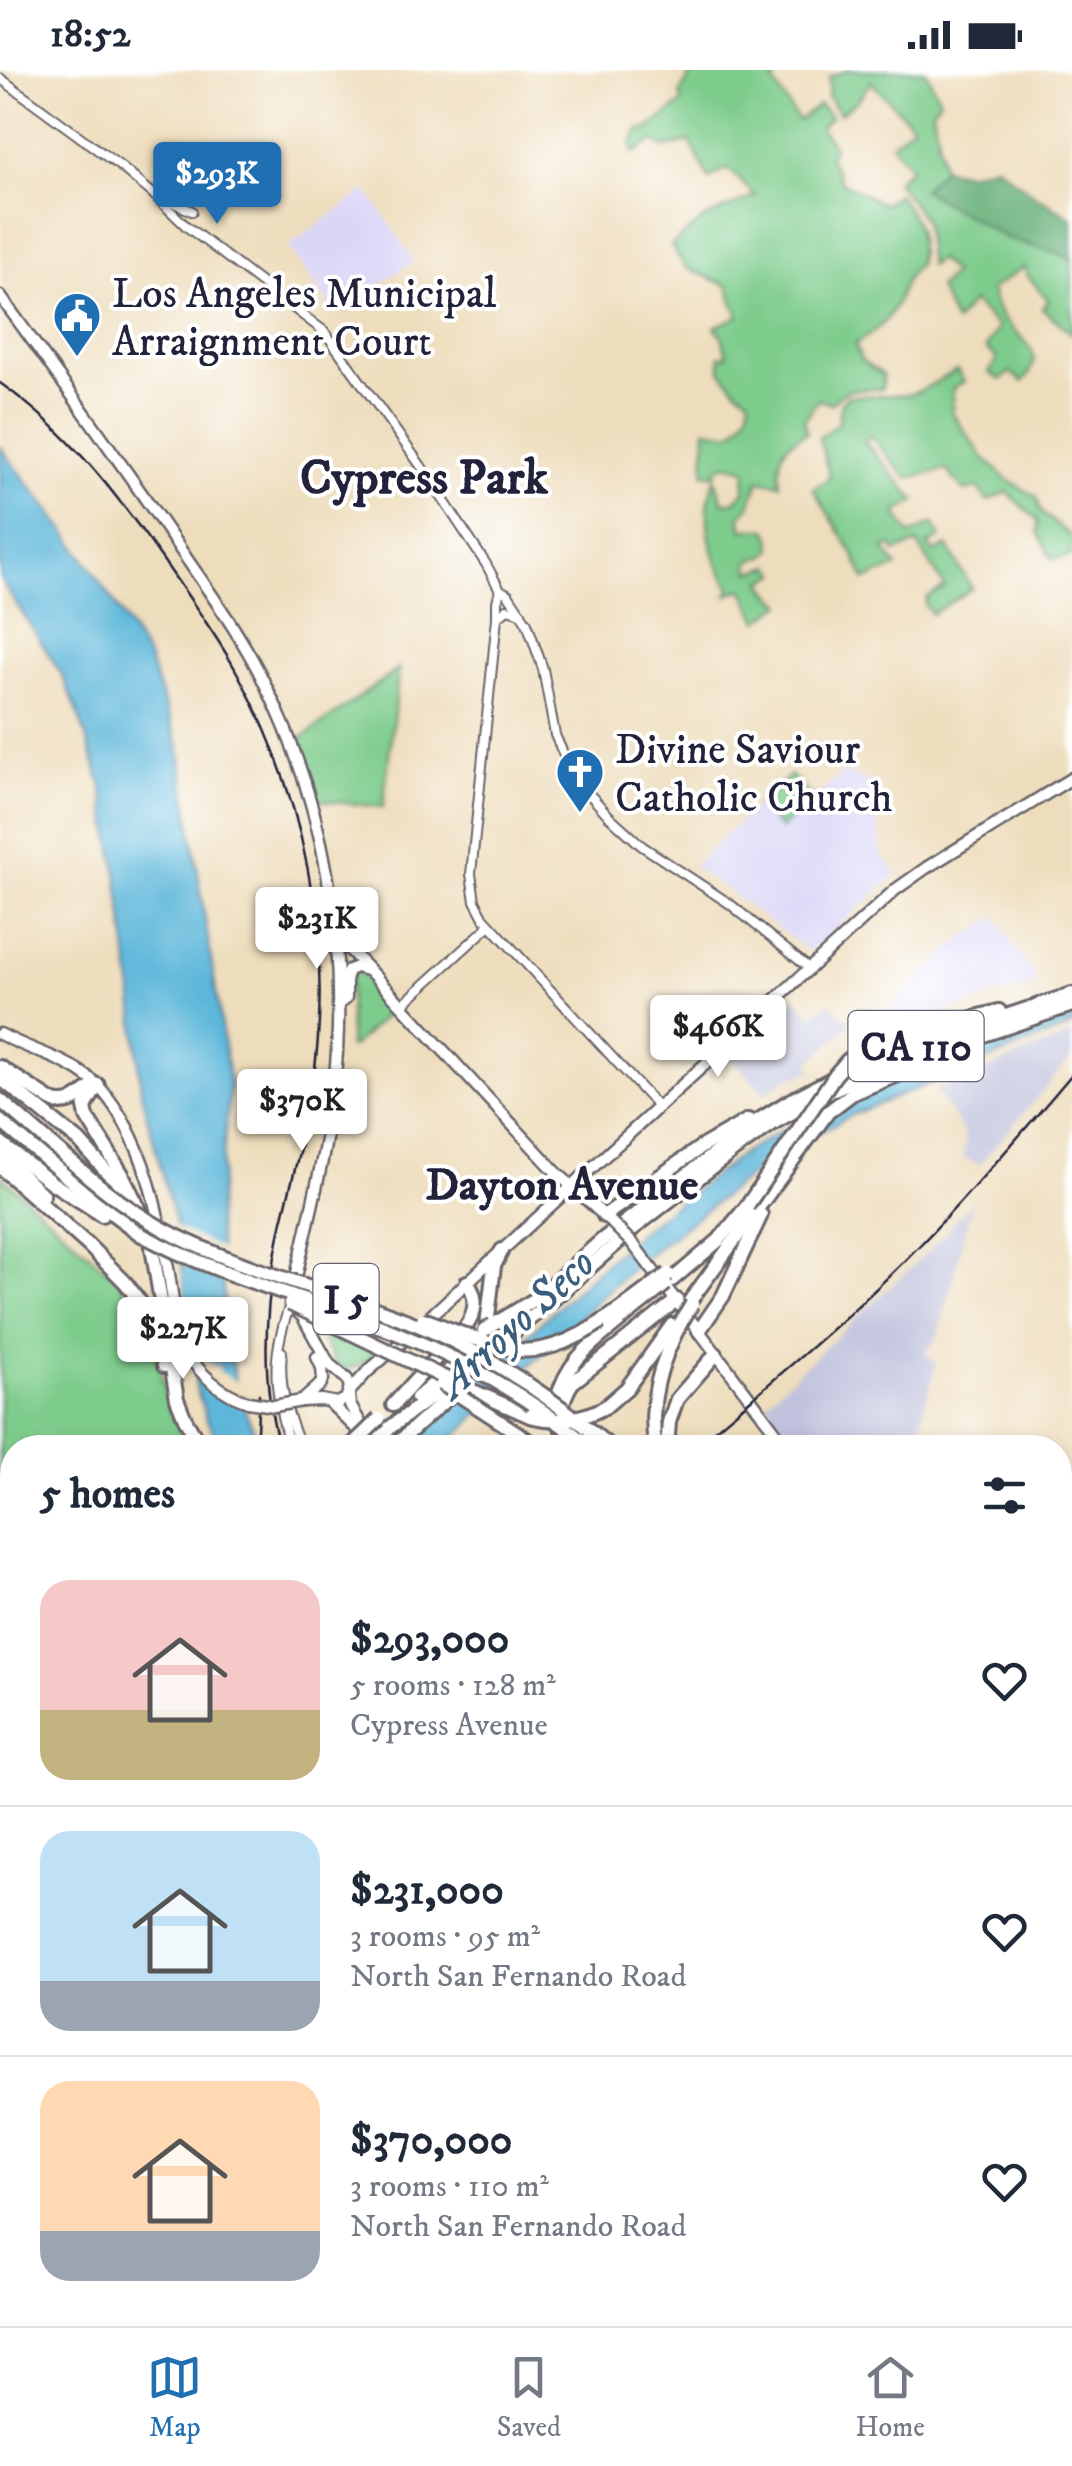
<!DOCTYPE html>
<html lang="en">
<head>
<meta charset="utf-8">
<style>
  :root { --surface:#fff; --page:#f6f6f7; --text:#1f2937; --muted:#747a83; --line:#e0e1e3; --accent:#1f6fb2 }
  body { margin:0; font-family:"IM FELL DW Pica",serif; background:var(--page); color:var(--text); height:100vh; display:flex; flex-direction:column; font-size:38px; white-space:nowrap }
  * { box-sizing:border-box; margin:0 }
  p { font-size:32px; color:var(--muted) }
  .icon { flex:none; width:55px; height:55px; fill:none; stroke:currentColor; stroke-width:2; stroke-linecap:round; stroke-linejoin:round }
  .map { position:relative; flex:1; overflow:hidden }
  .details { position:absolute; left:0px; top:1365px; width:1072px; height:892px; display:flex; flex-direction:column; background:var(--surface); border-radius:40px 40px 0 0; box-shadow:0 5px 15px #0003 }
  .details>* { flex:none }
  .price { position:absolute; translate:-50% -85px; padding:0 22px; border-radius:10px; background:#fff; color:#222; font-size:32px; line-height:65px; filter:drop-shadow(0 2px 5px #0008) }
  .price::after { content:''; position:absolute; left:50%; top:60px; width:30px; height:22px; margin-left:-15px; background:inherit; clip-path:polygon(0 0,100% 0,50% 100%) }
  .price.active { background:var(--accent); color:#fff }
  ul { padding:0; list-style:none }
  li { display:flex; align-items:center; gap:30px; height:250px; padding:0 40px }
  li+li { border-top:2px solid var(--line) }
  li span { display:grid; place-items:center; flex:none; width:280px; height:200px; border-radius:30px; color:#555 }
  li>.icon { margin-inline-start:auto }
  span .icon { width:120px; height:120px; fill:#fffc; stroke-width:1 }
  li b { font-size:42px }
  h2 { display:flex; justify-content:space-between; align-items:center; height:120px; padding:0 40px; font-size:42px }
  .status { display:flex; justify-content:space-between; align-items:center; height:70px; padding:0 50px; background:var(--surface); direction:ltr }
  .status svg { height:28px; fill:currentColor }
  .menu { display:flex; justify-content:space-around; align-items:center; height:140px; border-top:2px solid var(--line); background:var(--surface); font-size:28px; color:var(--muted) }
  .menu a { display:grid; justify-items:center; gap:5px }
  .menu .active { color:var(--accent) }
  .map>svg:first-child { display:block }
  .built { fill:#dad6f7 }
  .industrial { fill:#c0c2dd }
  .green { fill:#7ecc8c; stroke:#507764; stroke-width:2.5 }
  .forest { fill:#66b078; stroke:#44695a; stroke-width:2.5 }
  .water { fill:#5db7da; stroke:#406c8a; stroke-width:2.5 }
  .pier { fill:#eeddbc }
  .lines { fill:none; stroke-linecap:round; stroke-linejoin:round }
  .highway-tunnel { stroke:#c5b8a2; stroke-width:12; stroke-dasharray:12 6; stroke-linecap:butt }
  .minor-casing { stroke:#696368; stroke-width:12 }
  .major-casing { stroke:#696368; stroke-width:15 }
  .highway-casing { stroke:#696368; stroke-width:18 }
  .minor { stroke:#fff; stroke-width:8 }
  .major { stroke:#fff; stroke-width:10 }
  .highway { stroke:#fff; stroke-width:12 }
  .tram { stroke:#22223b; stroke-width:2.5 }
  .rail { stroke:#22223b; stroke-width:2.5 }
  .major-bridge-casing { stroke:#696368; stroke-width:15; stroke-linecap:butt }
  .highway-bridge-casing { stroke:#696368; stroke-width:18; stroke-linecap:butt }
  .major-bridge { stroke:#fff; stroke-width:10 }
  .highway-bridge { stroke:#fff; stroke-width:12 }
  .labels { text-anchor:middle; stroke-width:8; stroke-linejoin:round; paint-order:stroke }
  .shield { fill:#fff; stroke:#646476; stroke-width:2.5 }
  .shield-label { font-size:40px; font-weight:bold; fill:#22223b }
  .poi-label { font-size:42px; fill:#22223b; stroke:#fff; text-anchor:start }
  .neighbourhood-label { font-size:45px; font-weight:bold; fill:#22223b; stroke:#fff }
  .water-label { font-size:45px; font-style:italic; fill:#3a5e7b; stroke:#fff }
  .quarter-label { font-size:48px; font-weight:bold; fill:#22223b; stroke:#fff }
</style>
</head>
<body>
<div class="status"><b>18:52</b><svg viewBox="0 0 49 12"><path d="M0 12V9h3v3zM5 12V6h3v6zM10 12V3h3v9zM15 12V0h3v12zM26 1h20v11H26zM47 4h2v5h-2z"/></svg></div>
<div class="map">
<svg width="1072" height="2256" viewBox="0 0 1072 2256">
  <rect width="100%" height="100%" fill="#fff"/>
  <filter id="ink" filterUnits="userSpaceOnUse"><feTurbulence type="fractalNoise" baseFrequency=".01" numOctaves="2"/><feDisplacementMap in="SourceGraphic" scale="20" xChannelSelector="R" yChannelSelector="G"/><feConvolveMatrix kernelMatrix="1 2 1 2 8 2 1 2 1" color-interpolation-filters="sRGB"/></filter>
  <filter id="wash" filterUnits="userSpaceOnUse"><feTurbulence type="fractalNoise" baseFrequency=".0048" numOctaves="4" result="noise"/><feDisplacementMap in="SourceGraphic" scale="40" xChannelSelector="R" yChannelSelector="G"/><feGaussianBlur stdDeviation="2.25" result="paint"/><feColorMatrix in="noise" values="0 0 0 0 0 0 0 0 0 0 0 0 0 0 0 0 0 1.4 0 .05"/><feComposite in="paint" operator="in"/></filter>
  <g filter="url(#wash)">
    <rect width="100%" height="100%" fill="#eeddbc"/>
    <g class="built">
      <polygon points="367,120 414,191 336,244 288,176"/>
      <polygon points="843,702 873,714 882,787 898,803 811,881 808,881 729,821 692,797 791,704 814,729"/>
      <polygon points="996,847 1038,913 895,956 885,941 960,870"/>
    </g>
    <g class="industrial">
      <polygon points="795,927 813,946 829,933 849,950 850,955 808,994 813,1001 787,1008 765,1024 730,987"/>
      <polygon points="1072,964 1072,987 980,1094 962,1088 966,1071 961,1058 935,1020 948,1016 961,1007 974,1005"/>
      <polygon points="973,1130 939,1263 935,1272 925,1282 936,1294 914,1377 843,1377 842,1369 835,1364 819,1377 796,1377 766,1332 932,1178"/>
    </g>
    <g class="green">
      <path d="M 693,0 L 784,0 L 773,11 L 798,51 L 819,35 L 831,47 L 820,58 L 834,76 L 829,87 L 841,112 L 883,134 L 898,124 C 918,154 921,158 918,194 C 901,211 904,220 893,239 C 885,255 870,265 855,274 L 861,290 L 883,305 L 882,319 C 864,320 842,315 833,333 L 818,330 L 804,350 L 807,362 C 779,375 779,385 780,414 L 759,410 L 750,436 L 741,446 L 742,459 L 767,459 L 771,466 L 772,480 L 765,486 L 749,491 L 751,502 L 772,496 L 778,504 L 763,511 L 770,523 L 783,534 L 759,551 L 743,519 L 727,525 L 731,518 C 710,489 700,444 715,409 L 723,432 L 734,432 L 745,421 L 746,399 L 726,394 L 717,399 L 716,405 L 704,403 L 706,359 L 730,363 C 742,353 752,344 749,327 L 738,320 L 721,301 L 720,286 L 727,286 L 722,266 L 715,257 L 739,246 L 732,229 L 729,216 L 686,198 L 671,176 L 705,148 L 755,126 L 728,98 L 709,109 L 690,71 L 666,78 L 653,71 L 634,83 L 632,74 L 638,60 L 646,60 L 682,33 L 680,24 Z"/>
      <path d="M 848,0 L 925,0 L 940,29 L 933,40 L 943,98 L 923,119 L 1006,168 L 1059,183 L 1072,190 L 1072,264 L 1042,238 L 1049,231 L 1028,206 L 1024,197 L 991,219 C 993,230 997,241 1004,250 C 1023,271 1048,283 1023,312 L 1010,302 L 1001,310 L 989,303 L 997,288 L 986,278 L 998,257 L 972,232 L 955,253 L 938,218 L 953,203 L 938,189 L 929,196 L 924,150 L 896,111 L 911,97 L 891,74 L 913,55 L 871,12 L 858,30 L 839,44 L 828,27 L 829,7 Z"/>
      <polygon points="957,300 964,312 953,318 952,343 983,387 1008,410 1037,427 1041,442 1072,467 1072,486 1052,489 1038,463 1038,450 1007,422 987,431 979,418 964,421 947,400 907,408 870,366 864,371 916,431 896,443 910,465 933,453 941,467 928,475 934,483 947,476 972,518 932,544 925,535 926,528 945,517 917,473 896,482 891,475 884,478 897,497 865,510 853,483 813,419 830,408 819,368 838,353 842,331 848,326 908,325 920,321"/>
      <polygon points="399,599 383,737 318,730 299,670"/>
      <polygon points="791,705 813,729 780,759 758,735"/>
      <polygon points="355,902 360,903 393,938 352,977 349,977 350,908"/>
      <polygon points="0,1105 119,1210 146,1252 153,1269 169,1339 189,1377 12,1378 12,1918 0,1882"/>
      <path d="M 320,1253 L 377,1283 C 336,1316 335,1293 317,1257 Z"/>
      <polygon points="110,2245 256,2245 247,2256 86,2256"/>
      <polygon points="464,2245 567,2245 573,2256 466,2256"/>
    </g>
    <polygon class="forest" points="995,95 1033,124 1072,148 1072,190 1059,183 1006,168 922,119 943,98 968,103"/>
    <g class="water">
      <polygon points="0,377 64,459 112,529 148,588 179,676 230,1015 217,1149 228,1273 238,1326 262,1377 221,1377 206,1348 196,1318 176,1156 141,1023 132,916 117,803 102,716 77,640 61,603 0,509"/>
      <polygon points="1072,943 1072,956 854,1044 800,1072 770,1090 636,1194 444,1377 405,1378 640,1161 745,1082 795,1053"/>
      <polygon points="0,1439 12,1448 12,1561 0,1541"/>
    </g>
    <polygon class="pier" points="171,1155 225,1181 227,1211 180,1193 189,1251 193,1254 192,1261 196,1274 211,1293 219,1296 219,1301 240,1314 250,1339 234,1334 203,1313 188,1296"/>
  </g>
  <g filter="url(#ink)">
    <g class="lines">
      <polyline class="highway-tunnel" points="0,1746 12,1734"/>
      <g class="minor-casing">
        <g id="minor">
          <polyline points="0,8 121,97 152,123 186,156 325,262 421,396 486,494 500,520 508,524 527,553 543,599 555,665 566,690 582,716 609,746 642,776 730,834 810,899"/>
          <polyline points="159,129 172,132 192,141"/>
          <polyline points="500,520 497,532 497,548 471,804 475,831 484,848 658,1037"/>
          <polyline points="497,548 507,539 521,543"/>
          <polyline points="402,935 490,855"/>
          <path d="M 290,1235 C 269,1291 275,1322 290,1378"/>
          <path d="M 282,1282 C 278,1317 288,1346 301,1378"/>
          <polyline points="1060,1741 1072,1741"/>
        </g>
      </g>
      <g class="major-casing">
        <g id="major">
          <path d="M 0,226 C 60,308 119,390 176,473 C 207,519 241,564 265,614 C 322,729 344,855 337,982 C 332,1068 307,1152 290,1235 L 303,1247 L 329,1294 L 347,1309 L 350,1317 L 346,1329 L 337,1333 L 321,1330 L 302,1331"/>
          <polyline points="335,868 345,875 369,900 556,1102 610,1151"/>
          <polyline points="338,935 346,928 346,906 349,900 356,897 367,900"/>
          <path d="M 0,964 C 33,982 75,990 101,1019 C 144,1068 158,1140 169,1204 C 173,1228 175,1256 185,1278 C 198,1304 221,1323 248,1332"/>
          <polyline points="633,1174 788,1378"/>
          <polyline points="424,1252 895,820 926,798 1072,708"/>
          <polyline points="317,1287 322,1298 323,1310"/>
          <polyline points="350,1321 367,1302 411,1264"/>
          <polyline points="349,1325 350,1335 361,1354 364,1368"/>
          <polyline points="302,1331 321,1314"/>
          <polyline points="330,1333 361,1363"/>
          <polyline points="1060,1694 1072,1651"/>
          <polyline points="1060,1984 1072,1983"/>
          <polyline points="0,2137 12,2173"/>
          <polyline points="0,2228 12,2218"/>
          <polyline points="381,2256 400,2245"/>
          <polyline points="1059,2256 1059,2245"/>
        </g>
      </g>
      <g class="highway-casing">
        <g id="highway">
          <polyline points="848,990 876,973 999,941"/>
          <path d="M 0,997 L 54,1032 C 71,1036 78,1027 91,1018"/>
          <polyline points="0,1008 79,1071 124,1121"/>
          <polyline points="98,1015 85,1037 87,1047 122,1104 149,1159 177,1329 185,1349 202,1378"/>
          <polyline points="0,1030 76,1096"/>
          <polyline points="0,1051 98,1133 140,1164"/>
          <polyline points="0,1073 52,1113 102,1145"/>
          <polyline points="0,1084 43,1125"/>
          <polyline points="0,1097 88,1175 125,1212 146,1240 154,1259 164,1296"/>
          <polyline points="604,1146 701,1077 748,1050"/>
          <polyline points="672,1210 719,1170 747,1136"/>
          <polyline points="690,1231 828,1042 853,1023 933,991"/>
          <polyline points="493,1255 537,1228 602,1170 757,1051 791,1030 843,1003 882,987 1072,924"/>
          <polyline points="699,1261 723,1226 761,1145"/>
          <polyline points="486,1264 494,1196 502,1180"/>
          <polyline points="464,1317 530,1346"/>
          <polyline points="417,1328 466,1286"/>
          <path d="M 557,1330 C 565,1296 585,1279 611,1258"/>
          <path d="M 393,1335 C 406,1321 419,1306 432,1292 C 452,1272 491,1244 467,1212"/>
          <polyline points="605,1337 627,1318 672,1255"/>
          <polyline points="522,1366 538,1378"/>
          <polyline points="369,1378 388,1359 462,1304 548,1234 634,1158 736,1079 775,1052 834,1019 877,1001 1072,935"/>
          <polyline points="392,1378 461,1316"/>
          <path d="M 567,1378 C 558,1355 559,1333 572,1313 L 677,1230"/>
          <path d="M 656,1378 C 647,1334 660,1293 680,1254"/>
          <polyline points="667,1378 669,1352 677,1329 716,1284"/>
          <polyline points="0,1702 12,1690"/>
          <polyline points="873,2245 879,2256"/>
          <polyline points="892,2245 897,2256"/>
          <polyline points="908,2245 913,2256"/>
        </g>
      </g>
      <use href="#minor" class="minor"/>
      <use href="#major" class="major"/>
      <use href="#highway" class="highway"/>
      <g class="tram">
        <path d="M 693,1378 C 771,1312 850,1248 920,1175 C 973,1120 1023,1062 1072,1004"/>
        <polyline points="80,2256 105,2245"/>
      </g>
      <g class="rail">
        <path d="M 0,313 C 68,361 116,423 163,490 C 187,525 213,560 234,597 C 304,722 334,871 313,1013 C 306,1063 291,1111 280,1160 C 265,1231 259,1308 280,1378"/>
        <polyline points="256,1378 259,1324"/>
        <polyline points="372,2245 374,2256"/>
        <polyline points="456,2245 457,2256"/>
      </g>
      <g class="major-bridge-casing">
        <g id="major-bridge">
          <polyline points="611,1152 633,1174"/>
          <polyline points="248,1332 274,1336 302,1331"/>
        </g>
      </g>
      <g class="highway-bridge-casing">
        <g id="highway-bridge">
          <path d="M 76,1096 C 110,1126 147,1153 189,1172 C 265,1207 348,1225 425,1258 C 493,1288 554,1328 610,1377"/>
          <polyline points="747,1136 835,1005 848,990"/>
          <path d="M 140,1164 C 222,1208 313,1229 399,1264 C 469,1292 533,1330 591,1378"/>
          <polyline points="290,1234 464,1317"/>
          <path d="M 423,1249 C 451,1259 481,1273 511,1279 C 566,1290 625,1234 668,1204"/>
          <polyline points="680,1254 692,1234"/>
          <polyline points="611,1258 666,1214"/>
          <polyline points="484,1261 493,1255"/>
          <polyline points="442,1314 522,1366"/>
          <path d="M 530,1346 C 557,1353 580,1350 605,1337"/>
          <polyline points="349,1378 379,1349"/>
          <polyline points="846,2245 854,2256"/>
        </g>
      </g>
      <use href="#major-bridge" class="major-bridge"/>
      <use href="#highway-bridge" class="highway-bridge"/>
    </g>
  </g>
  <defs>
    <g id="civic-pin" transform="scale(2.5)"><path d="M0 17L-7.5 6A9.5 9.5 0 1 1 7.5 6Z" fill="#1f6fb2" stroke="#fff"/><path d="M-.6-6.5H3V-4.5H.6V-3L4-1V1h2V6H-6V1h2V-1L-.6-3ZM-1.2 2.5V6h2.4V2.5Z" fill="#fff"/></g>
    <g id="church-pin" transform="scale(2.5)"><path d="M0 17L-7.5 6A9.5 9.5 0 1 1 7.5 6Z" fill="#1f6fb2" stroke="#fff"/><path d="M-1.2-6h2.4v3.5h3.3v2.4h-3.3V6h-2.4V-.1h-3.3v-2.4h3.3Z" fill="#fff"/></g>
  </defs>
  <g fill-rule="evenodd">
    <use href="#civic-pin" x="77" y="246"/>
    <use href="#church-pin" x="580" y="702"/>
  </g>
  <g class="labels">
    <g class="shield">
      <rect x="848.5" y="941" width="135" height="70" rx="8"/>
      <rect x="313.5" y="1194" width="65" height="70" rx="8"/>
    </g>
    <g class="shield-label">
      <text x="916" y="990">CA 110</text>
      <text x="346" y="1243">I 5</text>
    </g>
    <g class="poi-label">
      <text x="112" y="237">Los Angeles Municipal<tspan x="112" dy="48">Arraignment Court</tspan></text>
      <text x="615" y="693">Divine Saviour<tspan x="615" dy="48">Catholic Church</tspan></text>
    </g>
    <g class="neighbourhood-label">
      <text x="562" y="1129">Dayton Avenue</text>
    </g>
    <g class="water-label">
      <text transform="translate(515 1251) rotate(-43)" y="16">Arroyo Seco</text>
    </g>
    <g class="quarter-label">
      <text x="424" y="423">Cypress Park</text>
    </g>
  </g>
</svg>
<b class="price active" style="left:217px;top:157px">$293K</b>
<b class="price" style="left:317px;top:902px">$231K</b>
<b class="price" style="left:718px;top:1010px">$466K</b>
<b class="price" style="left:302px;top:1084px">$370K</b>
<b class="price" style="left:183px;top:1312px">$227K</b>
<section class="details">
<h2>5 homes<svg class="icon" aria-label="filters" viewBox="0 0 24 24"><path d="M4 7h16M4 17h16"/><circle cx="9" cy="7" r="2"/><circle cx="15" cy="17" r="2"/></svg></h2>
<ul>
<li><span style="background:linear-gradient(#f6c9c9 65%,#c2b280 0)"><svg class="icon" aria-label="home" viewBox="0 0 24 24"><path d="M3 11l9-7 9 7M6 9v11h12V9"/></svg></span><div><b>$293,000</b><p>5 rooms · 128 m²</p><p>Cypress Avenue</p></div><svg class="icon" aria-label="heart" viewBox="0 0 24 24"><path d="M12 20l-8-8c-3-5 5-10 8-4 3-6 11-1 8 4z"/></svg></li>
<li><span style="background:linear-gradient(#bfe0f5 75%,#9aa5b1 0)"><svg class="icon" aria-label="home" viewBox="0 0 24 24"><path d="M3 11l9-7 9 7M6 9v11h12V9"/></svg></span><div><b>$231,000</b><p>3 rooms · 95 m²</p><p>North San Fernando Road</p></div><svg class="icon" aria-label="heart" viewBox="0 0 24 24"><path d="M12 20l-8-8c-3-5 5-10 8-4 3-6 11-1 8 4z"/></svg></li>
<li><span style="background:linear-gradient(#ffd9b3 75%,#9aa5b1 0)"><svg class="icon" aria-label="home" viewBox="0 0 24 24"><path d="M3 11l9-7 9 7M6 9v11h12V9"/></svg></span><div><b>$370,000</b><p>3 rooms · 110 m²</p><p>North San Fernando Road</p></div><svg class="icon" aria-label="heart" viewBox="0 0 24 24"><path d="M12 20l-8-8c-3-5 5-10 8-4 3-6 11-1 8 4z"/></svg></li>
</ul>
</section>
</div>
<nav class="menu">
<a class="active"><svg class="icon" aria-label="map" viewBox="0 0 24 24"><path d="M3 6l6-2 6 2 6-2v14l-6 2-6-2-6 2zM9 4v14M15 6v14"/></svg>Map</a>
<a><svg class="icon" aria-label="saved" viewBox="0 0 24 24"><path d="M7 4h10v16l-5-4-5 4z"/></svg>Saved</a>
<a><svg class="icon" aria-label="home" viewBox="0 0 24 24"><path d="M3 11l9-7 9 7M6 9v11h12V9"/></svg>Home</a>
</nav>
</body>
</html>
